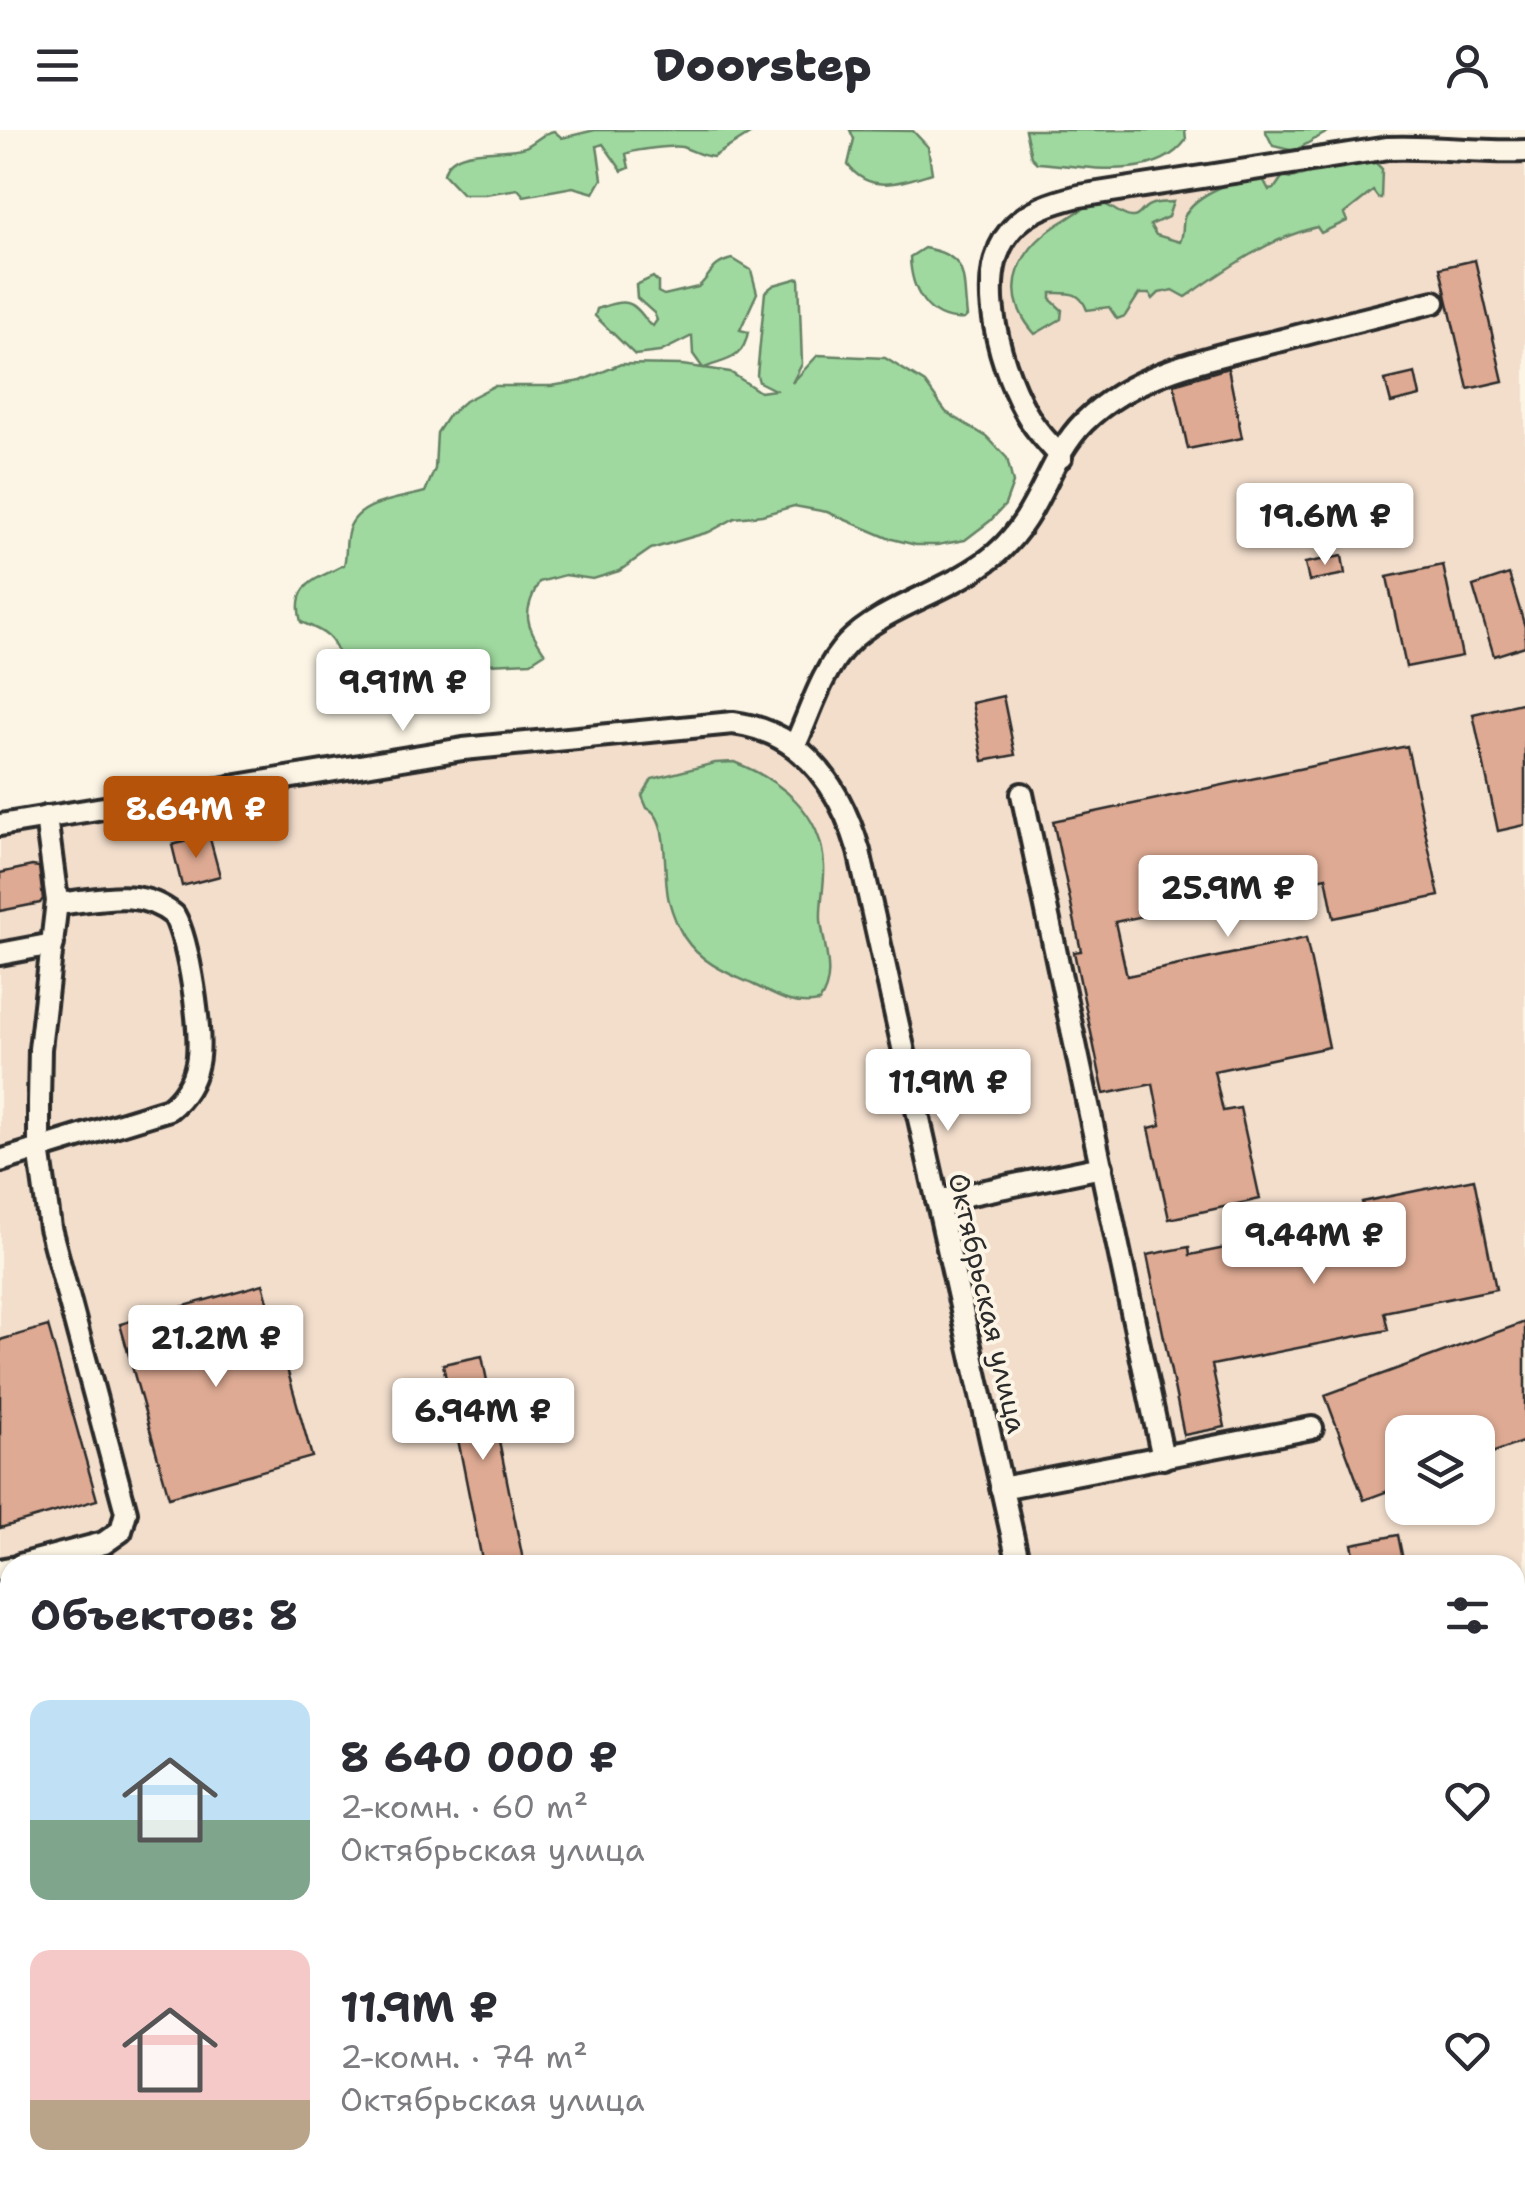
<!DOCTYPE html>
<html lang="ru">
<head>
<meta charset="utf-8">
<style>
  :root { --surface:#fff; --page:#f2f2f3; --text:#2b2b33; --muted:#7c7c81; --accent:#b45309 }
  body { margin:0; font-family:"Shantell Sans",sans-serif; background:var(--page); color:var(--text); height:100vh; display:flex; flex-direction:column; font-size:38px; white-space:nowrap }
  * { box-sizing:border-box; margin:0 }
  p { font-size:32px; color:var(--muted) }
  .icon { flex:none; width:55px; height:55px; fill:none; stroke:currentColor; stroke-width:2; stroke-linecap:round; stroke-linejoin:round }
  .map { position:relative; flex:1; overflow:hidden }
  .sheet { position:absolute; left:0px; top:1425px; width:1525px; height:640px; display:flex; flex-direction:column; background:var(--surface); border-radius:30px 30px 0 0; box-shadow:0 2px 8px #0004 }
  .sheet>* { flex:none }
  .tools { position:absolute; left:1385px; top:1285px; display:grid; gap:20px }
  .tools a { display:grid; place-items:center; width:110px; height:110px; border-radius:20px; background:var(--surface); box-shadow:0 2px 8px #0004; font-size:50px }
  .price { position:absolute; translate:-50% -85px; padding:0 22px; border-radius:10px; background:#fff; color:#222; font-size:32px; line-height:65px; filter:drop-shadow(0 2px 5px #0008) }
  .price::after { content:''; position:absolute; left:50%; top:60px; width:30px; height:22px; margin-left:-15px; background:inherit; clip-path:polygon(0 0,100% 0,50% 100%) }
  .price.active { background:var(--accent); color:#fff }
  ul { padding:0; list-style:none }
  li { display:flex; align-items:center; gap:30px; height:250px; padding:0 30px }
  li span { display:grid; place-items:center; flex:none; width:280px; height:200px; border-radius:20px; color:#555 }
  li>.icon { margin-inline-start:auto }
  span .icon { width:120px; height:120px; fill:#fffc; stroke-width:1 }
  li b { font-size:42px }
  h2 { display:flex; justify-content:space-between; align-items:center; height:120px; padding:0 30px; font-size:42px }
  header { display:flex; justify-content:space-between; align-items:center; height:130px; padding:0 30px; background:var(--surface); font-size:45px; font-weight:800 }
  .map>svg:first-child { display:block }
  .built { fill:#f3decc; fill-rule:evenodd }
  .green { fill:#9fd99f; stroke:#658265; stroke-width:2.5 }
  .water { fill:#95d2f5; stroke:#6b8fa4; stroke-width:2.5 }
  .building { fill:#deaa93; stroke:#2b2b2b; stroke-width:2.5 }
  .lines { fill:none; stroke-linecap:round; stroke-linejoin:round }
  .minor-casing { stroke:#2b2b2b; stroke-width:28 }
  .minor { stroke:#fcf5e5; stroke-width:20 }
  .labels { text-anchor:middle; stroke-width:8; stroke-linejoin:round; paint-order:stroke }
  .street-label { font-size:28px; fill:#2b2b2b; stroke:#fcf5e5 }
</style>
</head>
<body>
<header><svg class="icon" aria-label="menu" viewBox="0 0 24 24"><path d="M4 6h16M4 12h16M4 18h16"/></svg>Doorstep<svg class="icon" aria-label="person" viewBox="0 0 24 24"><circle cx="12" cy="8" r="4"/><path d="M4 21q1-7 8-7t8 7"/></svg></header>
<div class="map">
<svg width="1525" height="2065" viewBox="0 0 1525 2065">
  <rect width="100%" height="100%" fill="#fcf5e5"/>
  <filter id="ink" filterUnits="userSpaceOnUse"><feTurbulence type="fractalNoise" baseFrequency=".01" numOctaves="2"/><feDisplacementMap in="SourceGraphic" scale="20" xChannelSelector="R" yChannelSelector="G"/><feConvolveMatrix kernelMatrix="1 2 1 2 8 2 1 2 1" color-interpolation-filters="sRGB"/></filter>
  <g filter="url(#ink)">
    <path class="built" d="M 1525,21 L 1525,2065 L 0,2065 L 0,695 L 700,595 L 795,615 L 846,515 L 999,421 L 1061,327 L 1017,267 L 992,148 L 1033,83 L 1287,32 ZM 1402,1302 L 1478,1302 L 1478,1378 L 1402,1378 ZM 10,1435 L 1515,1435 L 1515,2055 L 10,2055 Z"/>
    <g class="green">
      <path d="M 595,0 L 756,0 L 713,27 C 700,26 694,21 682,17 C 674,15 632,20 626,24 L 629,38 L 622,41 L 603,14 L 597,16 L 602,49 L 594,63 L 573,57 L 524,66 L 518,59 L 485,64 L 463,64 L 444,44 C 450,14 501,25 525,17 C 536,12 542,3 554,1 L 562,8 Z"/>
      <path d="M 850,0 L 913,1 L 928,17 L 932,43 C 902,52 870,65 848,35 L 854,9 Z"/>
      <path d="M 1025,0 L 1185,0 L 1186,10 C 1155,53 1083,36 1037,33 L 1031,27 Z"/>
      <polygon points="1265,0 1331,0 1294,21 1273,16"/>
      <path d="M 1374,31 L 1382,39 L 1381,68 L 1378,68 L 1373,61 L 1344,84 L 1347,91 L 1321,103 L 1317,97 C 1269,108 1226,139 1186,167 L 1173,160 L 1159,163 L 1153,169 L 1150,164 L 1139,164 L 1125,186 L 1117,189 L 1109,177 L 1087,180 C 1080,161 1069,163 1051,163 L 1051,170 L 1062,180 L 1061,189 L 1035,204 C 995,159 1021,115 1067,89 C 1075,84 1085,76 1094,74 C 1109,71 1117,85 1131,87 C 1140,88 1141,78 1150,75 C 1156,72 1166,73 1173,72 L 1168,87 L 1150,95 L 1156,105 L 1180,112 C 1184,104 1182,96 1184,88 C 1191,65 1242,45 1263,49 L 1269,60 L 1274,59 L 1283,46 L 1291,48 L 1343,34 Z"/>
      <path d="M 924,118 C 970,126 962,146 967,186 L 964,189 C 927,192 911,159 910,127 Z"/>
      <path d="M 733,129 L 751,140 L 757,163 L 740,200 L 748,202 C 743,231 726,229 704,238 L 730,242 L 760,262 L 775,260 L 759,252 L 757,245 L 765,162 L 774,155 L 799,148 L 802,234 L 792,253 L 818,225 L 885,228 L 925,253 L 946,282 L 987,307 L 1007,328 L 1013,353 L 1005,375 L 990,391 L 965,410 L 937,415 L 916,415 L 888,408 L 827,382 L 794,376 L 762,385 L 735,388 L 709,402 L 651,419 L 619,441 L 593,449 L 565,445 L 539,452 C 522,484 525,493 545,523 L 531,532 L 486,534 L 406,552 L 378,554 L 355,546 L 341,534 C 335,507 326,502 301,492 C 291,454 315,450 344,435 C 347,424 345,414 348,403 C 354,371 401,369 425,362 L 435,339 L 437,303 L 448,286 L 465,271 L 494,256 L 551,256 L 581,251 L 621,234 L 682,235 L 703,238 L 693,224 L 692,206 L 660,222 L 635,225 L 595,186 L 597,179 C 625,169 632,168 649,194 L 653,196 L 657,190 L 654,183 L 637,168 L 636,155 L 653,147 L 658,152 L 658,162 L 664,165 L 698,157 C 711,146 711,133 733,129 Z"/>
      <path d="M 734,632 C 780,650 822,682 824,736 C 825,754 820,772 821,790 C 824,819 837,847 819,872 C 792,877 777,866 754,855 C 727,843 701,833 684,807 C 678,797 672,782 669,771 C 662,747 671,688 647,678 L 642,666 L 652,649 L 715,633 Z"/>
    </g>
    <g class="water">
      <polygon points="1515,1798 1525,1806 1525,1879 1515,1875"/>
      <polygon points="1525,1922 1525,2065 1444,2065 1444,2055 1515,2055 1515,1934"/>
    </g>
    <g class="building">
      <polygon points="1475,130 1503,251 1468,259 1440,138"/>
      <polygon points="1228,238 1242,308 1188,319 1174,254"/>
      <polygon points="1415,243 1420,266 1391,273 1385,250"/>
      <polygon points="1342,426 1345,444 1309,451 1305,433"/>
      <polygon points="1443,435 1462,526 1406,537 1387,447"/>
      <polygon points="1509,444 1525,497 1525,516 1494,526 1473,456"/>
      <polygon points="1003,566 1015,625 983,631 972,573"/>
      <polygon points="1525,572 1525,695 1498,701 1473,584"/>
      <polygon points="1407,616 1439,766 1334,788 1326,747 1115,792 1127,846 1306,808 1329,917 1214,941 1223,981 1240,978 1260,1069 1169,1089 1149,998 1161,995 1153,954 1104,964 1074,822 1081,821 1053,691"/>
      <polygon points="209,705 220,746 182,756 172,715"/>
      <polygon points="32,736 39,737 43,769 40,773 0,781 0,743"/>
      <polygon points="1474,1049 1496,1159 1384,1182 1388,1200 1212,1235 1225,1297 1184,1305 1147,1125 1189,1117 1190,1125 1366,1090 1362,1072"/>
      <polygon points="263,1154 312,1327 169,1367 120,1194"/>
      <polygon points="1525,1192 1525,1311 1478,1328 1478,1302 1402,1302 1402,1356 1364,1370 1325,1265"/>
      <polygon points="48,1196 97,1370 0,1398 0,1210"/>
      <polygon points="482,1226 524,1435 483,1435 443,1234"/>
      <polygon points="1398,1405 1404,1435 1356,1435 1352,1414"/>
    </g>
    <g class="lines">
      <g class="minor-casing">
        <g id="minor">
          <path d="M 1061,327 C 1051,315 1039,304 1031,291 C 1002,245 971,147 1011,100 C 1027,80 1055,72 1079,66 L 1388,18 C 1434,16 1479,23 1525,21"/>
          <path d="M 795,615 C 810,583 822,540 847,514 C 883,476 951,462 996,424 C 1042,384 1047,329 1084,292 C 1136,240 1218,226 1286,209 C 1335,196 1384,184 1434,172"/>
          <polyline points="1022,664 1163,1328"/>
          <path d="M 0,695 L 463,619 L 733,593 C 804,602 840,657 859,721 L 1019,1435"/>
          <polyline points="0,824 53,814"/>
          <path d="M 0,1031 L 169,979 C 184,967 193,953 197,933 C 203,904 189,811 174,785 C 139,756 99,770 57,774"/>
          <polyline points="937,1071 1102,1037"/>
          <polyline points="1001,1358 1312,1298"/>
          <polyline points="20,1435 104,1413 121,1401 126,1382 50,1098 39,1018 39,972 40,919 57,771 46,687"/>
          <polyline points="0,1440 10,1438"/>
          <polyline points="1515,1745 1525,1743"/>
          <polyline points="138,2055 140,2065"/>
          <polyline points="907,2055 913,2065"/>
          <polyline points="1317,2055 1319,2065"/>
          <polyline points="1399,2055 1401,2065"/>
          <polyline points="0,2064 40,2055"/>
          <polyline points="1107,2065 1159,2055"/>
        </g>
      </g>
      <use href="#minor" class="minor"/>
    </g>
  </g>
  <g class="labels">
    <g class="street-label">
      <text transform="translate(988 1173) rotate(77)" y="10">Октябрьская улица</text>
    </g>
  </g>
</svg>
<div class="tools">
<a><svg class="icon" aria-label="layers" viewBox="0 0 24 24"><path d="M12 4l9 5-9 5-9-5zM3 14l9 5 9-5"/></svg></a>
</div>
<b class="price" style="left:1325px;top:438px">19.6M ₽</b>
<b class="price" style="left:403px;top:604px">9.91M ₽</b>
<b class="price active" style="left:196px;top:731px">8.64M ₽</b>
<b class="price" style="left:1228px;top:810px">25.9M ₽</b>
<b class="price" style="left:948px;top:1004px">11.9M ₽</b>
<b class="price" style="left:1314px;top:1157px">9.44M ₽</b>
<b class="price" style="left:216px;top:1260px">21.2M ₽</b>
<b class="price" style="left:483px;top:1333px">6.94M ₽</b>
<section class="sheet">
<h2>Объектов: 8<svg class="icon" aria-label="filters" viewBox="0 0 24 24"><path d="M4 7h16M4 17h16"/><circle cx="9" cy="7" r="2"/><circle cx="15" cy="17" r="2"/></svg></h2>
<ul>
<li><span style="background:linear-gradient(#bfe0f5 60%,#7fa58c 0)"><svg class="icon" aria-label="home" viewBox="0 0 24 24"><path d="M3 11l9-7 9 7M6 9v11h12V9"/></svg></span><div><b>8 640 000 ₽</b><p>2-комн. · 60 m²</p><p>Октябрьская улица</p></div><svg class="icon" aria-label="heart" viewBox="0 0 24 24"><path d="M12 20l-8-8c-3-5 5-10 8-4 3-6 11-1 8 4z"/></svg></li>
<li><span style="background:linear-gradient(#f6c9c9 75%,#b9a48a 0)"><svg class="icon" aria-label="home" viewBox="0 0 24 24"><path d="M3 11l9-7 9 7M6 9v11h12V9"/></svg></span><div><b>11.9M ₽</b><p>2-комн. · 74 m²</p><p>Октябрьская улица</p></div><svg class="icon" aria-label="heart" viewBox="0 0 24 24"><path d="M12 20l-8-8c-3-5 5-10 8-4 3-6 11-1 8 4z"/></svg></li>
</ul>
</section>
</div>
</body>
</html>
